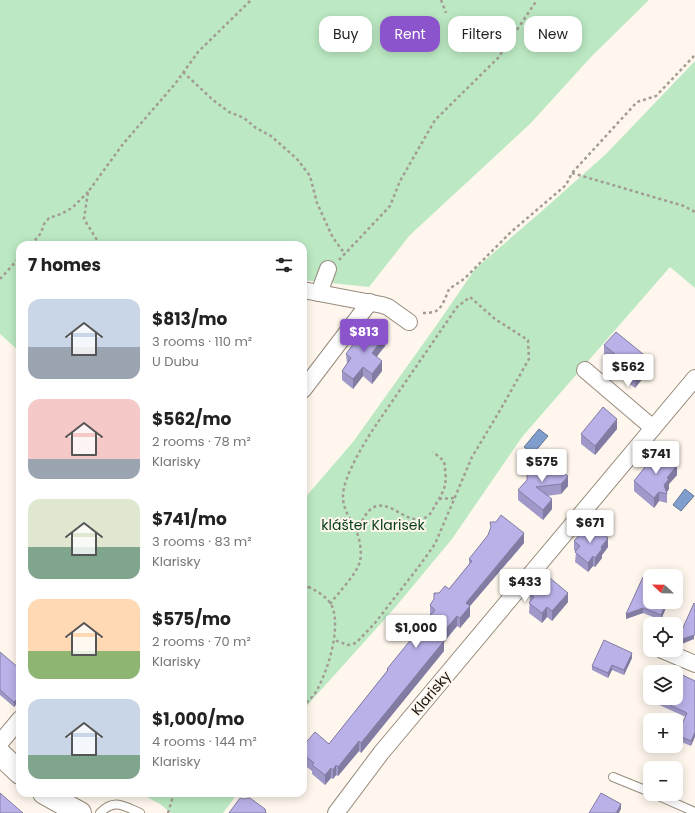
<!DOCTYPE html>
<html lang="en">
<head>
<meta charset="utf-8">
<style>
  :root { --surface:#fff; --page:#f2f2f2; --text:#222; --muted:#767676; --accent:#8c54cc }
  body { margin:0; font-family:Poppins,sans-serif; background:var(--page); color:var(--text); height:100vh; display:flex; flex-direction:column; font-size:15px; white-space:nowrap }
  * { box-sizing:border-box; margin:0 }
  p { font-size:13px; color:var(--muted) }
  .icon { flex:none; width:22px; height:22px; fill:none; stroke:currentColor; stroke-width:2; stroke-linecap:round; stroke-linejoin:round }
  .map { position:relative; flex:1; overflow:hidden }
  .drawer { position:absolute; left:16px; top:241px; width:291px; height:556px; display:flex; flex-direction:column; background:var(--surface); border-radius:12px; box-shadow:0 2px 10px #0003 }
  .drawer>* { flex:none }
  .guide { position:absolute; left:319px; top:16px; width:316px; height:36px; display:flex; gap:8px }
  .needle { width:26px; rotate:292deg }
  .buttons { position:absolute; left:643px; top:569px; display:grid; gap:8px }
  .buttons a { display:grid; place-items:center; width:40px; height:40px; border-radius:8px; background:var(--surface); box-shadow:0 2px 10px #0003; font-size:20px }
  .price { position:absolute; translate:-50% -34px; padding:0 9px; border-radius:4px; background:#fff; color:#222; font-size:13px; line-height:26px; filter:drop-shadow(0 1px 2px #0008) }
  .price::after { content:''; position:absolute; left:50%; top:24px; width:12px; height:9px; margin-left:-6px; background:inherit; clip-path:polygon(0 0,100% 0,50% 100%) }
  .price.current { background:var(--accent); color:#fff }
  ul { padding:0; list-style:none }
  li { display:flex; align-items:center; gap:12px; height:100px; padding:0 12px }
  li span { display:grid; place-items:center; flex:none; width:112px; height:80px; border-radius:12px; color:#555 }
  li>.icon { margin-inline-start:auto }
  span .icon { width:48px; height:48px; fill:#fffc; stroke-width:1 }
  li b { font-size:17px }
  h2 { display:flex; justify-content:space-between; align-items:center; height:48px; padding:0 12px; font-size:17px }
  .chip { padding:0 14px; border-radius:12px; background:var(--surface); box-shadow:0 2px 10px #0003; font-size:14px; line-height:36px }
  .chip.current { background:var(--accent); color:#fff }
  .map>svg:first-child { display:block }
  .green { fill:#bce9c3 }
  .water { fill:#809ecd; stroke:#617594 }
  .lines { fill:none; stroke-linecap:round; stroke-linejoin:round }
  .lane-casing { stroke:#978b7c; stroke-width:10 }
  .street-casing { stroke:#978b7c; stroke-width:18 }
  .secondary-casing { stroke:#978b7c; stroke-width:24 }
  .path { stroke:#a39c94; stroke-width:2.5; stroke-dasharray:3 3; stroke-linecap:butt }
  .lane { stroke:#fff; stroke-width:8 }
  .street { stroke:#fff; stroke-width:16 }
  .secondary { stroke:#fff; stroke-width:22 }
  .wall { fill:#a098c8 }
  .shaded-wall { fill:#827ca2 }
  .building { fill:#bab1e8; stroke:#827ca2 }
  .labels { text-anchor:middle; stroke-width:4; stroke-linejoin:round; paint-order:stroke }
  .park-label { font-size:14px; fill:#013b15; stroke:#fff7ed }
  .street-label { font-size:14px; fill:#1a1610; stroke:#fff7ed }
</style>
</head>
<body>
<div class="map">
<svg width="695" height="813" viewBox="0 0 695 813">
  <rect width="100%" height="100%" fill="#fff7ed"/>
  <g class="green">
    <polygon points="0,0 649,0 591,57 530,124 410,235 369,287 303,280 303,245 20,245 20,352 0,334"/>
    <polygon points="695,61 695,288 670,267 522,437 452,539 393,610 303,710 303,500 353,442 438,323 475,269 543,210 606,154"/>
    <polygon points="139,793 238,793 223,813 171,813 160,804"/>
  </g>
  <g class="water">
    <polygon points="539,429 548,436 533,454 524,447"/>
    <polygon points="685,489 694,496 681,511 673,505"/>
  </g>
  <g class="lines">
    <g class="lane-casing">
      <g id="lane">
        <polyline points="613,777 650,792"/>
        <polyline points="654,794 695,812"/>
        <path d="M 100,813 C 114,798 124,806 140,813"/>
      </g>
    </g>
    <g class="street-casing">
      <g id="street">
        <polyline points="303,290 382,305 388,307 409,322"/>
        <polyline points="319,293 328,269"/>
        <polyline points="585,370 653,428"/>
        <polyline points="303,390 370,302"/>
        <polyline points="662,650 695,664"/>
        <polyline points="0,743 20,719"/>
        <polyline points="336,813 381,753 695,378"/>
      </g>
    </g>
    <g class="secondary-casing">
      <g id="secondary">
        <polyline points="0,754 20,773"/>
        <polyline points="44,793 80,813"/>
      </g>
    </g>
    <g class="path">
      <polyline points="441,0 446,13"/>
      <polyline points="183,72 213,100 229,112 244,118 256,128 271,136 297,159 310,176 317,203 333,238 345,254"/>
      <polyline points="572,173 684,206 695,212"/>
      <polyline points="31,245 41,233 44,224 49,218 61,214 72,208 88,192"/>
      <polyline points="100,245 84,219 88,192 123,144 175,84 198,52 251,0"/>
      <polyline points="339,260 390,206 400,181 435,120 498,58 537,0"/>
      <polyline points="0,279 20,257"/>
      <path d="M 423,313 C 426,313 432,313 436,311 C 443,307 446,296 449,289 L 464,279 L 511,232 L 566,185 L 572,173 L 637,102 L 656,96 L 695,55"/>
      <polyline points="439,499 454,498"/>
      <path d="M 357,532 C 362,522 366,509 377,506 C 394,502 412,530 429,515 C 432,512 434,507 436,504 C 447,486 447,482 444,461 L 433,452"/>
      <path d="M 303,584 C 313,589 330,597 333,609 C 340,631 328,670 317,690 C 314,696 308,701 303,706"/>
      <polyline points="303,592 308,587"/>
      <path d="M 330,604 C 338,593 357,574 360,561 C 362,553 360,538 356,531 C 351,520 343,509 343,497 C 342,478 367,438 378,422 L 457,307 L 470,297 L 495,319 L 528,340 L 529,359 L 499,412 L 472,457 L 435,544 L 420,565 L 375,623 L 356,643 L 348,645 L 334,640"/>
      <polyline points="168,813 174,793"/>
    </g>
    <use href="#lane" class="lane"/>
    <use href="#street" class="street"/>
    <use href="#secondary" class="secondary"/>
  </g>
  <g class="wall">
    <polygon points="604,345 648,368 644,372 644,377 635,388 611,369 611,361 604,355"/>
    <polygon points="385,346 376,357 382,371 372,384 363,376 353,389 342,380 342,371 347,364 346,354"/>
    <polygon points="617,429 595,455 581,444 581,434"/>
    <polygon points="652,465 677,475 669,484 669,489 667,492 667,503 659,501 654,508 634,491 634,481"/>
    <polygon points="527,476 568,486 561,494 547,496 552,509 543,520 518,500 518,490 527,480"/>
    <polygon points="574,541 608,547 602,555 602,558 595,567 593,566 588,572 575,562 576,552 574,550"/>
    <polygon points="524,543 470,606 470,616 460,628 457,626 444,642 444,651 361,753 359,751 338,776 336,775 333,779 331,778 325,785 312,774 312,771 303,764 303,746 329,744 387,671 387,669 431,616 430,615 430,605 434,600 434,593 439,593 449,589 469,564 469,559"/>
    <polygon points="530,594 568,602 552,621 547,617 542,623 529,613"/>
    <polygon points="650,602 668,602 661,620 643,613 626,619"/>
    <polygon points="0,652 20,669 20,700 14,707 0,695"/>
    <polygon points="632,658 624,675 612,670 608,678 592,670 592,666"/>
    <polygon points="695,681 691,746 677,740 677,735 686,717 648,700 648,695 650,690 650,698 676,698"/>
  </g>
  <g class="shaded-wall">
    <polygon points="385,336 385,346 372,363 372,353"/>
    <polygon points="648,358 648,368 644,372 644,377 635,388 635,379 642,365"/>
    <polygon points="382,361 382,371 372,384 372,374"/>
    <polygon points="363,367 363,376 353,389 353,379"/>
    <polygon points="617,419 617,429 595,455 595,446"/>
    <polygon points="677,465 677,475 669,484 669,489 666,493 664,485 667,478"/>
    <polygon points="568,476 568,486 561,494 561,484"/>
    <polygon points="659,492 659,501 654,508 654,498"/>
    <polygon points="552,499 552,509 543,520 543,510"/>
    <polygon points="524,533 524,543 470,606 470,616 460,628 460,618 466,603"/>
    <polygon points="608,538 608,547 602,555 602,558 595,567 595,558 601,547"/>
    <polygon points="593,556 593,566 588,572 588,563"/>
    <polygon points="568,593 568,602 552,621 552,611"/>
    <polygon points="666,602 668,602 668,603 661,620 661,615"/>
    <polygon points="547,607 547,617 542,623 542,613"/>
    <polygon points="643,608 643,613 626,619 626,614"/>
    <polygon points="457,616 457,626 444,642 444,651 361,753 361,743 439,637"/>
    <polygon points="694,635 694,639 677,646 677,641"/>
    <polygon points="632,653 632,658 624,675 624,670"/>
    <polygon points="612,665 612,670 608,678 608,673"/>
    <polygon points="20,696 20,700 14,707 14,702"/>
    <polygon points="695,732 695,737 691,746 691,741"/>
    <polygon points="359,741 359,751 338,776 338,767"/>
    <polygon points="336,765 336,775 333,779 333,770"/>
    <polygon points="331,768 331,778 325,785 325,775"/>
    <polygon points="621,804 621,809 619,813 616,813"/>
  </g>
  <g class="building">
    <polygon points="368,324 385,336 372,353 382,361 372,374 363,367 353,379 342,371 351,358 346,354"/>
    <polygon points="616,332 648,358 642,365 644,367 635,379 611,359 615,354 604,345"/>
    <polygon points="603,407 617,419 595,446 581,434"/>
    <polygon points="662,452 677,465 667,478 669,479 664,485 667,494 659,492 654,498 634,481 649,462 652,465"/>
    <polygon points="543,460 553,469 555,466 568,476 561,484 536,487 552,499 543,510 518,490 527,480 527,476 531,470 535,469"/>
    <polygon points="501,515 524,533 466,603 470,606 460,618 457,616 439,637 444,641 361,743 359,741 338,767 336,765 333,770 331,768 325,775 312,765 314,763 303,754 303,746 315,732 329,744 388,670 387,669 435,610 430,605 434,599 434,593 439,593 445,586 449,589 472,561 469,559 488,535 491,527 490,522 496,522"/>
    <polygon points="596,527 608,538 601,547 602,549 595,558 593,556 588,563 575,552 580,546 574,541 585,528 591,533"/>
    <polygon points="643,577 650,580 650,602 666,602 661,615 643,608 626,614"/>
    <polygon points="550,578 568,593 552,611 547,607 542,613 529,603 534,597 530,594 541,581 545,584"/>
    <polygon points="694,603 695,604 695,635 694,635 677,641"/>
    <polygon points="604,640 632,653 624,670 612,665 608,673 592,666"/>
    <polygon points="0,652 20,669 20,696 14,702 0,690"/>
    <polygon points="661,665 676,672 658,672"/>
    <polygon points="676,672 695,681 695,732 691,741 677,735 687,713 655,698 676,698"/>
    <polygon points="650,690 650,696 648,695"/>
    <polygon points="0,793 23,813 0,813"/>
    <polygon points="601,793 621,804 616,813 589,813"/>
    <polygon points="240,798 243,799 250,798 265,809 266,813 229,813"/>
  </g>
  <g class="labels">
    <g class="park-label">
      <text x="373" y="530">klášter Klarisek</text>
    </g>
    <g class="street-label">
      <text transform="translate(431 693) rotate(-50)" y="5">Klarisky</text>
    </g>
  </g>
</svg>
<div class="buttons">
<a><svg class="needle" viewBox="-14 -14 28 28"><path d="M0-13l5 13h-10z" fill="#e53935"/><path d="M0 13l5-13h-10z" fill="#767676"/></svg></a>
<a><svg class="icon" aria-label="locate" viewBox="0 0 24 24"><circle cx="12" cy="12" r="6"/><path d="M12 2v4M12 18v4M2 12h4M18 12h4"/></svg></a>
<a><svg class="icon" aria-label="layers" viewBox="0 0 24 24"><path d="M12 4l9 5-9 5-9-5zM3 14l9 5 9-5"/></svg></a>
<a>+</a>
<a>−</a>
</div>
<b class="price current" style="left:364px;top:353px">$813</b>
<b class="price" style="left:628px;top:388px">$562</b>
<b class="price" style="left:656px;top:475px">$741</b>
<b class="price" style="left:542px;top:483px">$575</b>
<b class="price" style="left:590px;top:544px">$671</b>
<b class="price" style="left:525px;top:603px">$433</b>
<b class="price" style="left:416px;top:649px">$1,000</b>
<div class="guide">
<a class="chip">Buy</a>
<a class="chip current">Rent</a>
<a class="chip">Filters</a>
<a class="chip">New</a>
</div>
<section class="drawer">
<h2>7 homes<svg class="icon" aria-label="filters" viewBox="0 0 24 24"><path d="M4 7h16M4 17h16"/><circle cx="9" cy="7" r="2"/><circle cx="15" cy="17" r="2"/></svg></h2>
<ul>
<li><span style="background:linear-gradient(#c9d6e8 60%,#9aa5b1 0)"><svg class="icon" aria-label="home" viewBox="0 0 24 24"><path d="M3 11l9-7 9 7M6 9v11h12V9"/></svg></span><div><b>$813/mo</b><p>3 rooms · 110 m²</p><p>U Dubu</p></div></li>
<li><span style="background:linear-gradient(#f6c9c9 75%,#9aa5b1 0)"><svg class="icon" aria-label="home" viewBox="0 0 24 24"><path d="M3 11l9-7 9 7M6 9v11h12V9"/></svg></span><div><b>$562/mo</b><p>2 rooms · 78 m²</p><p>Klarisky</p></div></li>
<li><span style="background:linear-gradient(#dfe7d0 60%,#7fa58c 0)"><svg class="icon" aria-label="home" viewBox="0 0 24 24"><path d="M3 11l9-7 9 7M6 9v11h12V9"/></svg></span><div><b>$741/mo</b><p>3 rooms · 83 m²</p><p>Klarisky</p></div></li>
<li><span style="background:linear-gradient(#ffd9b3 65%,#8fb573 0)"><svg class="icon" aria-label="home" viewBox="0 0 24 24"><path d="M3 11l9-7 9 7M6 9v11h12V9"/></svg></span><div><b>$575/mo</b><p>2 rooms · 70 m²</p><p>Klarisky</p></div></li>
<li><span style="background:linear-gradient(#c9d6e8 70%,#7fa58c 0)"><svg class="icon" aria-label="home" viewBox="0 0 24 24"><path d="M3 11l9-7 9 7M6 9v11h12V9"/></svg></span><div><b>$1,000/mo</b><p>4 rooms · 144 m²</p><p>Klarisky</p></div></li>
</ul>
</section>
</div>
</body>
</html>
